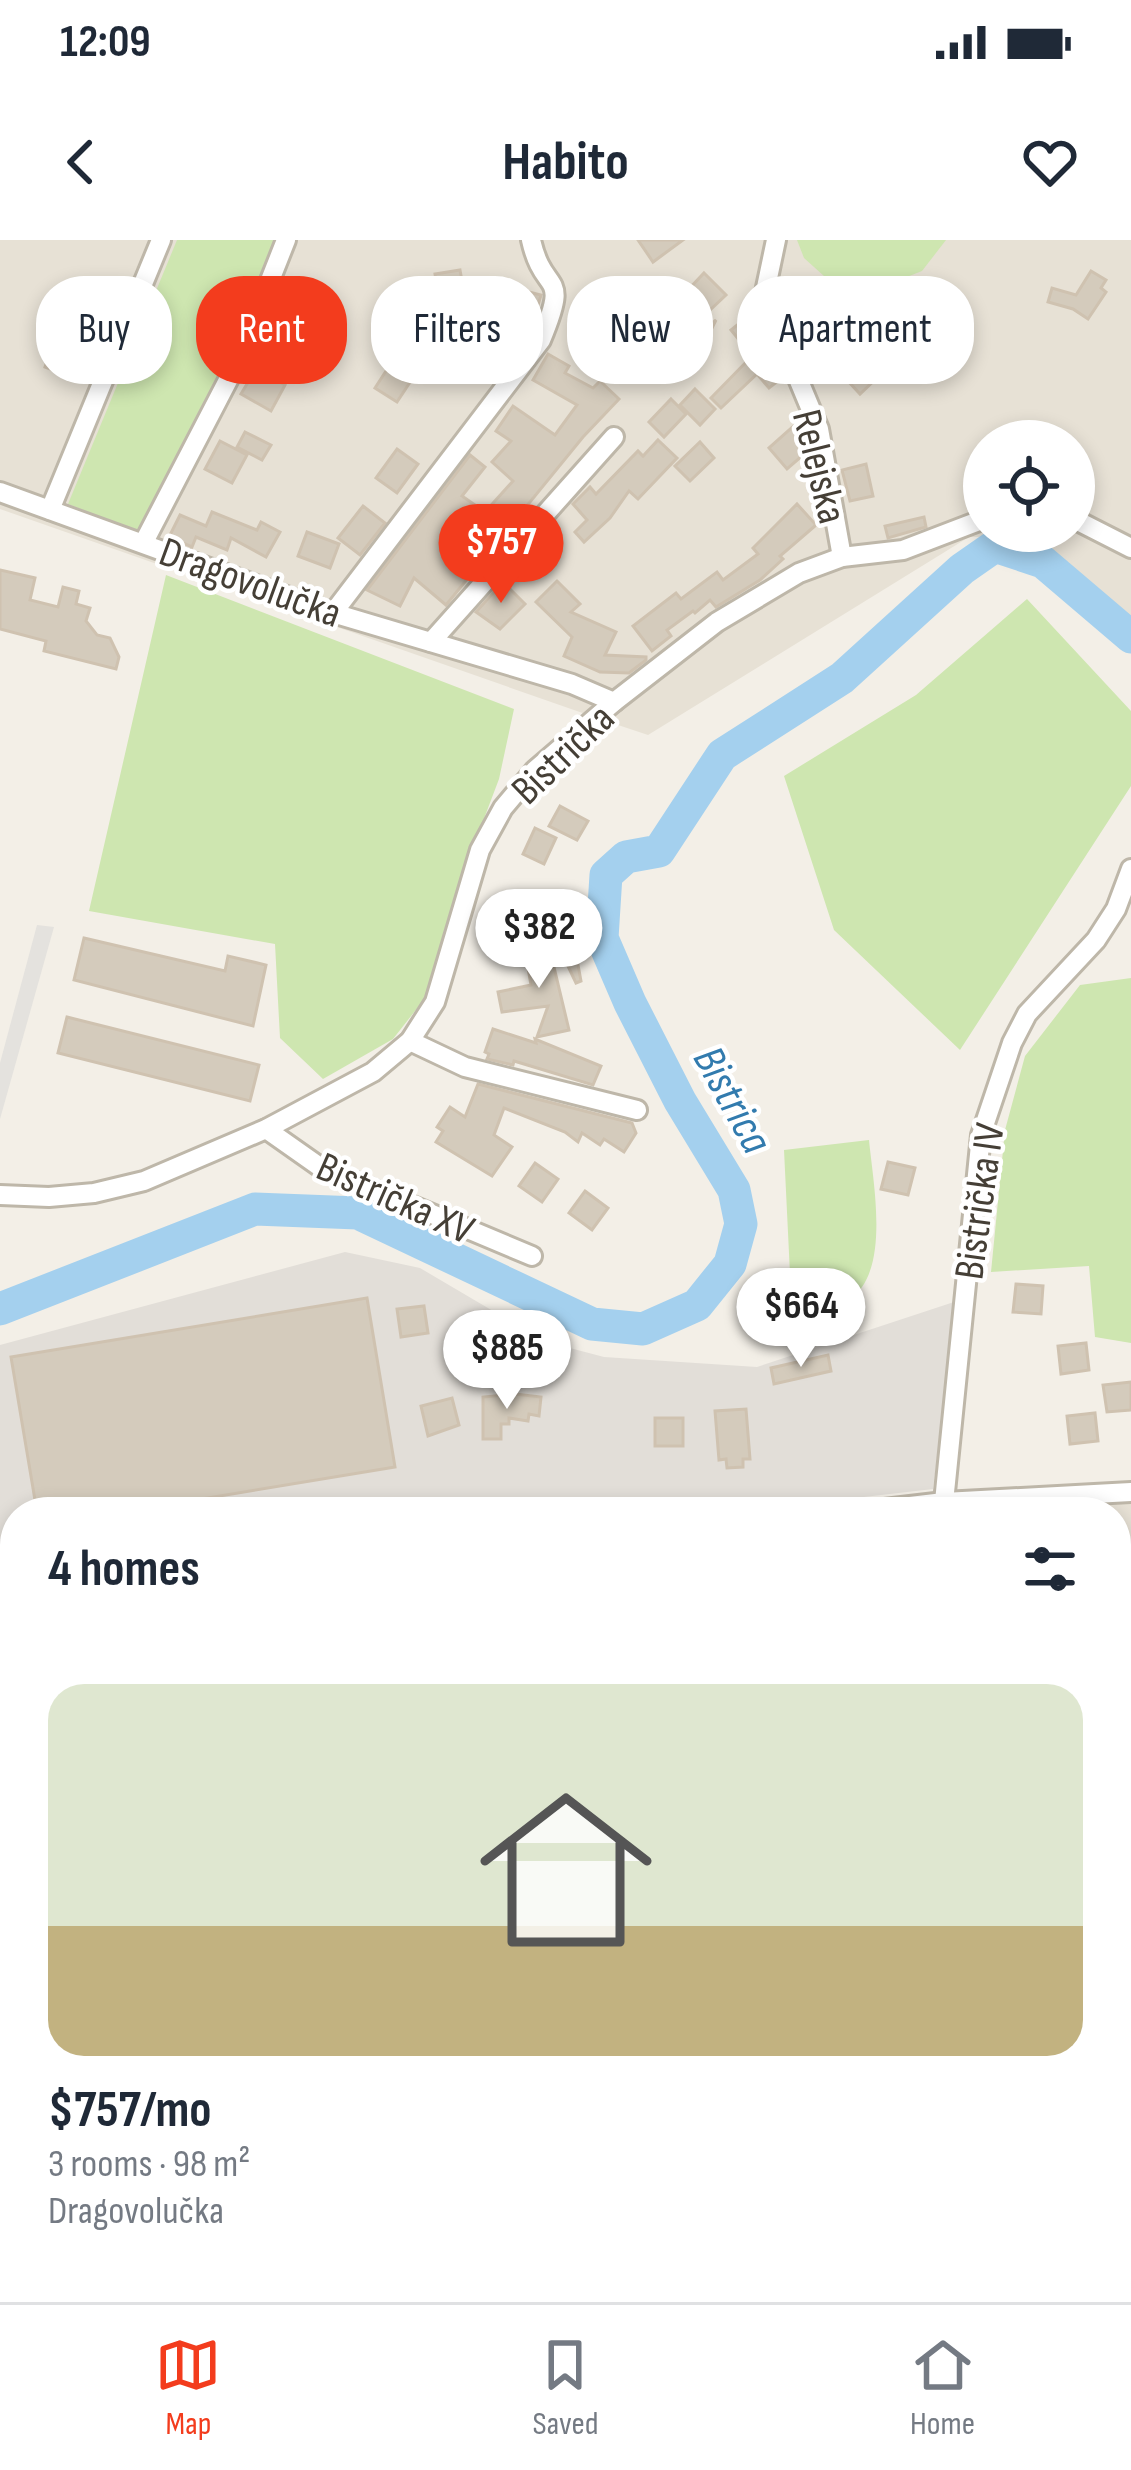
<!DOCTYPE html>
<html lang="en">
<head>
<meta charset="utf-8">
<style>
  :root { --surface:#fff; --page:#f6f6f7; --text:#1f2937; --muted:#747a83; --line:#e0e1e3; --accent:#f33c1d }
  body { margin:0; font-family:"Sofia Sans Condensed",sans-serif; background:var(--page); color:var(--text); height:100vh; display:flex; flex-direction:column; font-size:45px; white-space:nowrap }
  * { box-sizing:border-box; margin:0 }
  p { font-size:39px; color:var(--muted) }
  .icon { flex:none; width:66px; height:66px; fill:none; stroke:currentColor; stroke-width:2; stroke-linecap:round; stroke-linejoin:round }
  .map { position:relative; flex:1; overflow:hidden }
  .side { position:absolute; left:0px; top:1257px; width:1131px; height:807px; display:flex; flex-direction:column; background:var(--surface); border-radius:48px 48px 0 0; box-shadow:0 6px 18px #0003 }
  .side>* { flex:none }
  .banner { position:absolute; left:36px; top:36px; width:1059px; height:108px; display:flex; gap:24px }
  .buttons { position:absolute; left:963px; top:180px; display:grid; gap:24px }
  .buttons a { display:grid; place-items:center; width:132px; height:132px; border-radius:50%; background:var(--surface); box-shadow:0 6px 18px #0003; font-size:60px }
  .price { position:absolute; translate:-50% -102px; padding:0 27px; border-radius:42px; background:#fff; color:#222; font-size:39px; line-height:78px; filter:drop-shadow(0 3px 6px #0008) }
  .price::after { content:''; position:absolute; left:50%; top:72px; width:36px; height:27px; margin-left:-18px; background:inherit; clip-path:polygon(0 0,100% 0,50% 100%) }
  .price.selected { background:var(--accent); color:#fff }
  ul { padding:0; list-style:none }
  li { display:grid; align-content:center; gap:24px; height:636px; padding:0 48px }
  li span { display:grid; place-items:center; height:372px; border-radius:36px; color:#555 }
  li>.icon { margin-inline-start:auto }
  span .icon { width:216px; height:216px; fill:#fffc; stroke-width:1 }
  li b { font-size:51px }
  h2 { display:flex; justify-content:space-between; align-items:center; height:144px; padding:0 48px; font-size:51px }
  .tag { padding:0 42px; border-radius:48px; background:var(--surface); box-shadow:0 6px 18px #0003; font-size:42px; line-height:108px }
  .tag.selected { background:var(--accent); color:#fff }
  .status { display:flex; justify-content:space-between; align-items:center; height:84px; padding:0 60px; background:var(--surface); direction:ltr }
  .status svg { height:33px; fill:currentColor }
  header { display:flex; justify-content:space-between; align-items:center; height:156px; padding:0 48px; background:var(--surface); font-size:54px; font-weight:700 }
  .dock { display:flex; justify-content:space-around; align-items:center; height:168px; border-top:3px solid var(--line); background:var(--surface); font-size:33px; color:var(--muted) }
  .dock a { display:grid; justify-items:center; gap:6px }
  .dock .selected { color:var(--accent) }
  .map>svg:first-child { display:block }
  .residential { fill:#e7e1d5; fill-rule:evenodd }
  .industrial { fill:#e2ded8 }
  .green { fill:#cee6b0 }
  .parking { fill:#e4e2de }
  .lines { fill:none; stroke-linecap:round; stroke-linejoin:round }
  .river { stroke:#a4d0ee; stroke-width:33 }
  .building { fill:#d4cbbc; stroke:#cfc2b0; stroke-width:3 }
  .street-casing { stroke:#beb7a9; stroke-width:24 }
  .secondary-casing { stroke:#d1c298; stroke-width:33 }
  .street { stroke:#fff; stroke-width:18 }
  .secondary { stroke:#fdefc7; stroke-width:27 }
  .labels { text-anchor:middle; stroke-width:9; stroke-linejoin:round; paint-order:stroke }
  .street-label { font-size:42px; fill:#453f36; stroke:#fff }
  .water-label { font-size:45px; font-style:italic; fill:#327bae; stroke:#fff }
</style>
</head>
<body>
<div class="status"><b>12:09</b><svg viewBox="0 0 49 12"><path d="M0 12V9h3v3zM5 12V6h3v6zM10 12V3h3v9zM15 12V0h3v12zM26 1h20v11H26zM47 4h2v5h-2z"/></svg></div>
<header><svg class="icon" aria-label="back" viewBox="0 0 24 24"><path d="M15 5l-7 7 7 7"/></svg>Habito<svg class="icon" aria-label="heart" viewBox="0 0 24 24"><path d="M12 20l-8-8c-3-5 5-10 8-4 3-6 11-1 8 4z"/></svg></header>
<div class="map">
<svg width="1131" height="2062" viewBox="0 0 1131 2062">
  <rect width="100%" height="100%" fill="#f3efe7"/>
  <g class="residential">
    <path d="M 0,0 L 1131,0 L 1131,379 L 1094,354 L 1025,297 L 969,297 L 648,495 L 594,477 L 0,269 ZM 984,201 L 1074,201 L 1074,291 L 984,291 Z"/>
    <polygon points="1131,1259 1131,1377 1116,1377 1116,1272 1001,1272"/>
    <rect x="0" y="1346" width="15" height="621"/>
    <polygon points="1131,1388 1131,1569 1116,1570 1116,1389"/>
    <polygon points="1131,1587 1131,2001 1116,2036 1116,1588"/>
    <polygon points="93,2049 283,2049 278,2062 93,2062"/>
    <polygon points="313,2049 410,2049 418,2051 414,2062 308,2062"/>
    <polygon points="576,2049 1041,2049 1072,2062 572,2062"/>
  </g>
  <polygon class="industrial" points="345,1012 420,1028 510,1081 513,1093 604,1117 757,1127 957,1061 933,1249 733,1272 15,1272 15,1346 0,1346 0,1105"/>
  <g class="green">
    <polygon points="177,0 277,0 244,85 141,293 68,264"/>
    <polygon points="797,0 946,0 922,31 889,44 824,36 804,18"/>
    <polygon points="166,335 514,469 499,539 463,634 426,757 393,799 323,839 280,798 275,704 89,671"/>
    <polygon points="1027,359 1131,471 1131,546 960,810 834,690 784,536 916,455"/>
    <polygon points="1131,738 1131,1103 1095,1097 1089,1026 991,1032 1005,890 1025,816 1080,745"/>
    <path d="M 869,900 C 873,943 892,1035 847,1061 C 833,1070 808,1071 792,1075 L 784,910 Z"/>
  </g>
  <polygon class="parking" points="37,685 54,687 0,879 0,823"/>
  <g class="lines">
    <polyline class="river" points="0,1069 255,969 358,973 592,1084 643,1089 697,1065 730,1024 741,984 734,950 680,861 630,763 602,698 606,635 626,617 659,611 722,515 842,438 962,329 995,306 1043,322 1131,397"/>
  </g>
  <g class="building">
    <polygon points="638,0 683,0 653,22"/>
    <polygon points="460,30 464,52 433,113 430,112 397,162 375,148 406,100 401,98 420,60 441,70 435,34"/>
    <polygon points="1091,31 1106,40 1101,48 1106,52 1088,79 1073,69 1048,62 1052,48 1076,55"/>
    <polygon points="704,33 726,55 708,72 687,51"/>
    <polygon points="498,44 541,55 533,82 491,71"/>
    <polygon points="635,48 649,61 628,84 614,71"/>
    <polygon points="68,60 90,68 67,135 45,127"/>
    <polygon points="584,66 610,83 597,104 571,87"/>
    <polygon points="923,70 959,100 949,112 913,82"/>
    <polygon points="751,74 763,91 766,98 763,101 783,137 769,148 757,134 721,168 711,158 752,116 731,90"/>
    <polygon points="716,80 689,134 669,123 684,97 692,101"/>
    <polygon points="648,93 664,107 639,136 623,122"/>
    <polygon points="858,110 881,134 860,154 848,141 854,135 844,124"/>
    <polygon points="548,114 569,126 565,133 593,148 600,141 619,159 583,197 446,365 414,338 400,366 367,350 470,215 485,227 462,256 485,272 513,241 492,222 511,201 496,191 513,166 555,195 577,165 533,140"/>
    <polygon points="256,129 285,145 271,171 241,154"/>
    <polygon points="695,149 715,169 700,185 680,165"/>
    <polygon points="671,159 686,174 664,197 649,182"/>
    <polygon points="796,184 806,196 809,210 787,229 769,208"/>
    <polygon points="245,192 271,205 262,220 237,207"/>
    <polygon points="658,200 677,218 638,259 629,251 610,278 584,302 575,292 587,280 573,264 590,247 596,254 638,211 643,216"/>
    <polygon points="220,201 247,215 232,243 205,229"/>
    <polygon points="700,202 714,218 690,241 675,226"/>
    <polygon points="397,209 418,224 397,253 376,238"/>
    <polygon points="866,224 873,256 850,261 842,230"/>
    <polygon points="797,264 816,285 780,316 783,319 760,340 716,367 710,360 695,373 693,371 667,390 671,396 652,411 633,386 676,353 681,359 717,332 723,340 758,314 753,308"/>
    <polygon points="363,266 385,283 360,315 338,298"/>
    <polygon points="212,272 257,290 261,282 280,292 266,317 231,298 227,310 196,297 192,307 169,297 180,275 206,286"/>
    <polygon points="924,277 926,287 888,298 885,286"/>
    <polygon points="307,292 339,304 330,328 298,316"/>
    <polygon points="0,330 35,338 30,360 58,367 63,347 79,351 76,364 90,368 86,381 97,395 110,398 119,417 116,429 44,411 46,401 0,389"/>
    <polygon points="557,341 580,364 571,372 616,392 605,415 646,417 646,420 629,433 600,432 564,416 572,397 536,362"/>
    <polygon points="503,342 525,364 500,389 476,372"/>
    <polygon points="560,566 588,581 577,600 549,586"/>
    <polygon points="535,588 556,598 544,624 523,614"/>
    <polygon points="84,698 225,731 228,716 266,725 253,786 74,740"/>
    <polygon points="573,698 581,741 576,743 556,701"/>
    <polygon points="548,702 569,790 537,797 548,766 502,772 498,752 531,745 524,706"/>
    <polygon points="67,777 259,825 250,861 58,813"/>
    <polygon points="493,789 536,803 535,799 601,826 593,845 514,821 513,825 487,819 489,814 485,812"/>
    <polygon points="478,844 632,883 636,893 624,912 604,899 600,905 582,893 578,902 565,892 504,868 494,895 512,907 492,936 436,902 443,891 437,887 450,867 465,877"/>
    <polygon points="888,922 915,928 908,955 881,949"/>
    <polygon points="535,923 558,939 542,962 519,946"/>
    <polygon points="585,951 608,968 592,990 569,973"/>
    <polygon points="1016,1044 1043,1046 1041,1074 1013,1072"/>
    <polygon points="367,1058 395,1227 123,1272 37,1272 11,1117"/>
    <polygon points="424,1066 428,1093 401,1097 397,1069"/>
    <polygon points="1086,1103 1089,1130 1061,1134 1058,1106"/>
    <polygon points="828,1115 831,1131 774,1144 771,1128"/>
    <polygon points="1131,1142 1131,1170 1107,1172 1103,1145"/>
    <polygon points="515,1154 541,1157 539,1176 529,1174 528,1181 509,1178 509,1184 501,1184 501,1199 483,1199 483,1157"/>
    <polygon points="452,1158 459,1185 428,1196 421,1166"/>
    <polygon points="746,1169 750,1219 743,1219 743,1227 727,1228 726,1219 719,1220 715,1171"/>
    <polygon points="1095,1173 1098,1201 1070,1204 1067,1176"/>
    <rect x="655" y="1178" width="28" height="28"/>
    <polygon points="1116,1463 1131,1464 1131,1525 1116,1525"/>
    <rect x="0" y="1474" width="15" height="31"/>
  </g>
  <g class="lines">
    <g class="street-casing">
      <g id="street">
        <polyline points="776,0 764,57 819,189 842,317"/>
        <polyline points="0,252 333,373 572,444 614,462"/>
        <polyline points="50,270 161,0"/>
        <polyline points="1074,279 1131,308"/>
        <polyline points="144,302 239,119 286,0"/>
        <path d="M 333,373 L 541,100 C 571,28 544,58 531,0"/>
        <polyline points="431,402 614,197"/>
        <polyline points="410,801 465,827 637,870"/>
        <polyline points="266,889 320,927 532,1016"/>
        <polyline points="0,955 49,957 94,953 144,941 266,889 373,832 410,801 435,762 480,610 503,568 535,530 614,462 717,382 799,333 842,317 903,310 984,279"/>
        <polyline points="944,1262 981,895 1012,803 1027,774 1096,700 1116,669 1131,629"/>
        <polyline points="859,1272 944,1262 1131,1252"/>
        <polyline points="1116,1380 1131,1380"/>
        <polyline points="1116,1577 1131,1576"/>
        <polyline points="1077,2049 1109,2062"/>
        <polyline points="80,2062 80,2049"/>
        <polyline points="300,2062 305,2049"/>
        <polyline points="426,2062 431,2049"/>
        <polyline points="558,2062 563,2049"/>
        <polyline points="1115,2062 1131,2027"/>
      </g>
    </g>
    <g class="secondary-casing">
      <g id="secondary">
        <polyline points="0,1989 15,1989"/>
        <polyline points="479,2049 513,2062"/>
      </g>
    </g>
    <use href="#street" class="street"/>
    <use href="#secondary" class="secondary"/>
  </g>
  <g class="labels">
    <g class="street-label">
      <text transform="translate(821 226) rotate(76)" y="15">Relejska</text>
      <text transform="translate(251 341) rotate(20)" y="15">Dragovolučka</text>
      <text transform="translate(562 513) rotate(-44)" y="15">Bistrička</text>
      <text transform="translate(396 957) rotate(24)" y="15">Bistrička XV</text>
      <text transform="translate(978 961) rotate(-82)" y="15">Bistrička IV</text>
    </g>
    <g class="water-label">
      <text transform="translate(734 859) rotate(61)" y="16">Bistrica</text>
    </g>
  </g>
</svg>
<div class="buttons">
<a><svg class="icon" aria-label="locate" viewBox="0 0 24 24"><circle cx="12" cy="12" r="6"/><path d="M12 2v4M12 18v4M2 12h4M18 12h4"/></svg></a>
</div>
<b class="price selected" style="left:501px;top:366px">$757</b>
<b class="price" style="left:539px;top:751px">$382</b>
<b class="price" style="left:801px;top:1130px">$664</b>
<b class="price" style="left:507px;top:1172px">$885</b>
<div class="banner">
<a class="tag">Buy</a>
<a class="tag selected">Rent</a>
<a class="tag">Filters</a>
<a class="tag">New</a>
<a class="tag">Apartment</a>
</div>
<section class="side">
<h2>4 homes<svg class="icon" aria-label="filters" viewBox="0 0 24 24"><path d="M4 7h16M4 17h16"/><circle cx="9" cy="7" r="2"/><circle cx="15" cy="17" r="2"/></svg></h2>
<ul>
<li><span style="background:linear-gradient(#dfe7d0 65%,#c2b280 0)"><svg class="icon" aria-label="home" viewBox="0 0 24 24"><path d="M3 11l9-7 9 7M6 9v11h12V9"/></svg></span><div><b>$757/mo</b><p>3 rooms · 98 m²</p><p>Dragovolučka</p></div></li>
</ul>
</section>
</div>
<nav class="dock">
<a class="selected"><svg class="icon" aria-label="map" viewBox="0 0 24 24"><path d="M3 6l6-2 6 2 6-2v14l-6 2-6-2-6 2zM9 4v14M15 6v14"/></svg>Map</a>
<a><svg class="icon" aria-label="saved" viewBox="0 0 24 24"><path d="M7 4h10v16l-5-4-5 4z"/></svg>Saved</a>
<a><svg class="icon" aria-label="home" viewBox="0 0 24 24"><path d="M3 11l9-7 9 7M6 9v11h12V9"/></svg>Home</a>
</nav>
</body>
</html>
